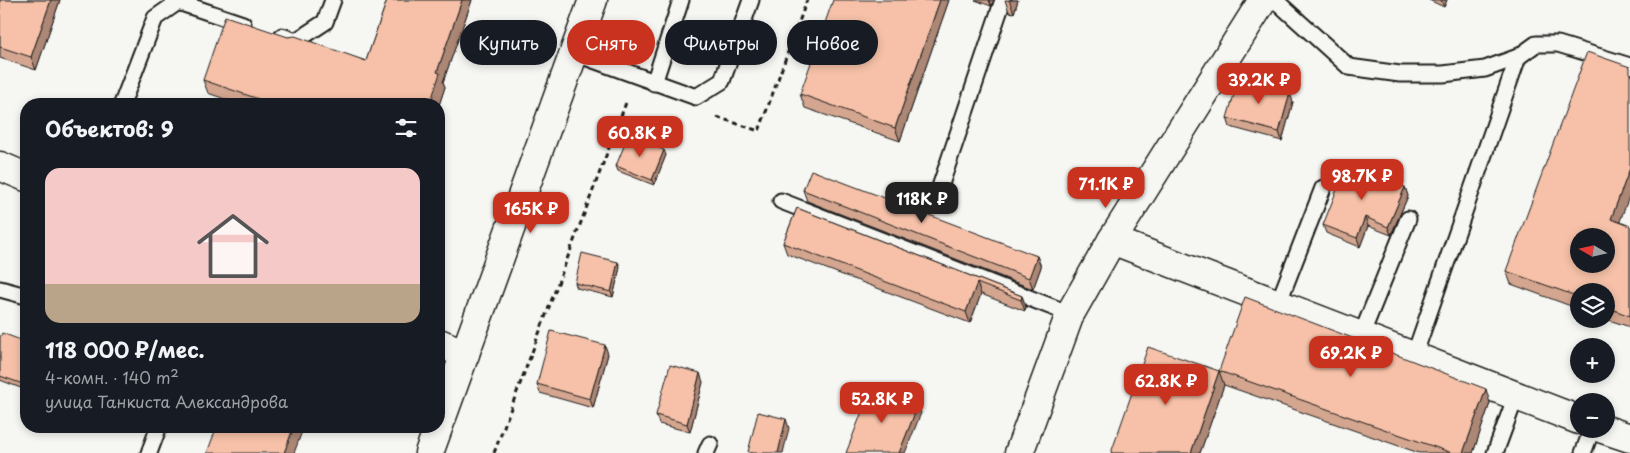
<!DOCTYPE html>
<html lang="ru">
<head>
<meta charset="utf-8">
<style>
  :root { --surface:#171b24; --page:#20242c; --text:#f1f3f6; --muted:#9ea1a6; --line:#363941; --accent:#c8321e }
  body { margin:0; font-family:"Playpen Sans",sans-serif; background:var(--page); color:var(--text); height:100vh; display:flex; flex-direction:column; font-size:19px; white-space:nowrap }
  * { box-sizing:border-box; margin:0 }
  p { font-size:16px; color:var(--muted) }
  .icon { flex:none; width:28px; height:28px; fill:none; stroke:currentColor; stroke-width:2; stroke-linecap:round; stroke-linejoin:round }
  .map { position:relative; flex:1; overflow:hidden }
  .details { position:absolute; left:20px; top:98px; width:425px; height:335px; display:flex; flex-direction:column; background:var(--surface); border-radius:20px; box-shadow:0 2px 8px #0003 }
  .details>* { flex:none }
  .banner { position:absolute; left:460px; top:20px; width:475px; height:45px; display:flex; gap:10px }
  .needle { width:32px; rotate:279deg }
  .buttons { position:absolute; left:1570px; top:228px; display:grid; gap:10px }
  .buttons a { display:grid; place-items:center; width:45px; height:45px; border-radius:50%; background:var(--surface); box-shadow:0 2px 8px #0003; font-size:25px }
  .price { position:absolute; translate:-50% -42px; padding:0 11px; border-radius:10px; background:var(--accent); color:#fff; font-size:16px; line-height:32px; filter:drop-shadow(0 1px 2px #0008) }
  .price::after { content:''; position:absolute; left:50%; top:30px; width:15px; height:11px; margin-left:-8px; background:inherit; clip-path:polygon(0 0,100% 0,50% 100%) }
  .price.current { background:#222; color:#fff }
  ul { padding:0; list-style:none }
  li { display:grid; align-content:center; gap:10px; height:265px; padding:0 25px }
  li+li { border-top:1px solid var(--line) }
  li span { display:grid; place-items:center; height:155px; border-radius:15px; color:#555 }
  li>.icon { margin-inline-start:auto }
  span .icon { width:90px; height:90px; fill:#fffc; stroke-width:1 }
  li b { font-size:21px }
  h2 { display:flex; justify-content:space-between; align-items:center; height:60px; padding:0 25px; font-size:21px }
  .chip { padding:0 18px; border-radius:22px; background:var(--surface); box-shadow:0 2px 8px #0003; font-size:18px; line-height:45px }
  .chip.current { background:var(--accent); color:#fff }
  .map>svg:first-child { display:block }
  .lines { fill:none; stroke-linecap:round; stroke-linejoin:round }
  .lane-casing { stroke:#1c1c1c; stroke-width:19 }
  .street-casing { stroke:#1c1c1c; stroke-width:31 }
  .secondary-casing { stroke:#1c1c1c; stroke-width:31 }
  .path { stroke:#1c1c1c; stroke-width:3; stroke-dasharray:5 4; stroke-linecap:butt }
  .lane { stroke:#f6f6f2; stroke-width:15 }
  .street { stroke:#f6f6f2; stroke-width:28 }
  .secondary { stroke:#f6f6f2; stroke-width:28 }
  .wall { fill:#d4a690; stroke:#1c1c1c }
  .shaded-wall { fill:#ac8776; stroke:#1c1c1c }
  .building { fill:#f6c1a8; stroke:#1c1c1c; fill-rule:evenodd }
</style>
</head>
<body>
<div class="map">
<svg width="1630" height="453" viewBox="0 0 1630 453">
  <rect width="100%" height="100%" fill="#f6f6f2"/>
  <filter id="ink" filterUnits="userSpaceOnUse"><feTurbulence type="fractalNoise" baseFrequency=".02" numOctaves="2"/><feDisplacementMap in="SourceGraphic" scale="10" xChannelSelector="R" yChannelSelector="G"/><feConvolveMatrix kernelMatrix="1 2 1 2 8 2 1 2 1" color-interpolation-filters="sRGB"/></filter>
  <g filter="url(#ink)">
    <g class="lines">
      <g class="lane-casing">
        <g id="lane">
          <polyline points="1275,0 1349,67 1400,74 1443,74 1485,69 1518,57 1536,44 1558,44 1630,66"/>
          <polyline points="282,36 296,41 325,22 333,0"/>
          <polyline points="574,53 696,97 722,81 751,0"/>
          <polyline points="654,83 681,0"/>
          <polyline points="122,104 155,18 178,2 243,24"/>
          <polyline points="937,196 1003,0"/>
          <polyline points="781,201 1070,314"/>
          <polyline points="0,289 26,296"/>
          <polyline points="1278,304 1323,188"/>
          <polyline points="1361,336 1408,219"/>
          <polyline points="1414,356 1518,57"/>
          <polyline points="149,453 159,426"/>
          <polyline points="706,453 710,444"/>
          <polyline points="1495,453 1516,396"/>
          <polyline points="1583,453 1592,429"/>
        </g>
      </g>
      <g class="street-casing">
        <g id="street">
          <polyline points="0,166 26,177"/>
          <polyline points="1112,240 1579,420"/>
          <polyline points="439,343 465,354"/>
          <polyline points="1603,429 1630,438"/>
          <polyline points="1019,453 1070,314 1112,240 1263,0"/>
        </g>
      </g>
      <g class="secondary-casing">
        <polyline id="secondary" points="429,453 593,0"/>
      </g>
      <g class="path">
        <polyline points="717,117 759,131 807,0"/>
        <polyline points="494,453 627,100"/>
      </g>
      <use href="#lane" class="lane"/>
      <use href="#street" class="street"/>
      <use href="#secondary" class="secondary"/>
    </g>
    <g class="wall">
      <polygon points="0,0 60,0 36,70 0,58"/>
      <polygon points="387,0 472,0 443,82 445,87 439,105 439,104 239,104 208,93 203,80 288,37 366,61"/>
      <polygon points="949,0 900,141 805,108 800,94"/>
      <polygon points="975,0 994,0 991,6"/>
      <polygon points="1005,0 1018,0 1014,13 1009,12"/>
      <polygon points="1429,0 1447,0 1444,7"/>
      <polygon points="1293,102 1282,141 1230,127 1227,118"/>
      <polygon points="666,155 654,185 618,171 616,166"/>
      <polygon points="1405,187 1408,196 1391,235 1368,226 1360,247 1326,233 1323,225"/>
      <polygon points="803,190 1037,256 1041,267 1033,289 807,201"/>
      <polygon points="797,208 1022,296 1026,307 1025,311 981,294 970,323 787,254 783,243"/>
      <polygon points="1620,222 1630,226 1630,327 1606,319 1606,291 1579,291 1579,309 1511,284 1506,271"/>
      <polygon points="618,262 620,267 613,297 577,288 575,283"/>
      <polygon points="0,337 26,342 26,390 0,380"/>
      <polygon points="608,354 593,408 540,393 537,384"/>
      <polygon points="1219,371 1490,403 1473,453 1419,453 1224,385 1200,453 1111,453"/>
      <polygon points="703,382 690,432 659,424 656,415"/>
    </g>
    <g class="shaded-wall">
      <polygon points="51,0 60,0 36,70 31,57"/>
      <polygon points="462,0 472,0 443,82 445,87 439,105 439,104 430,104 437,72"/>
      <polygon points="940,0 949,0 900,141 895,128"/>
      <polygon points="989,0 994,0 991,6"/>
      <polygon points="1009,0 1018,0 1014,13"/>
      <polygon points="1441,0 1447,0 1444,7"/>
      <polygon points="1290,93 1293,102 1282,141 1279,132"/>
      <polygon points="664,150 666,155 654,185 652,180"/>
      <polygon points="1630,168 1630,194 1616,232 1611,219"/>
      <polygon points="1405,187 1408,196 1391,235 1388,227"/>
      <polygon points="1365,217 1368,226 1360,247 1357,238"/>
      <polygon points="1037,256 1041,267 1033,289 1029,278"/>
      <polygon points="618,262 620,267 613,297 611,292"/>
      <polygon points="977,283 981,294 970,323 966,312"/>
      <polygon points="1022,296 1026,307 1025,311 1021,300"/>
      <polygon points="605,345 608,354 593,408 590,399"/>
      <polygon points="1219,371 1224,385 1200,453 1191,453"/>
      <polygon points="700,373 703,382 690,432 687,424"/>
      <polygon points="1486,389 1490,403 1473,453 1463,453"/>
      <polygon points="918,405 921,413 905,453 899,453"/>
      <polygon points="786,419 789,428 783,453 778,453"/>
      <polygon points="294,426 304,426 294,453 284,453"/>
    </g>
    <g class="building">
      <polygon points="0,0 51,0 31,57 0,47"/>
      <polygon points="387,0 462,0 437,72 440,73 430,104 273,104 203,80 225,16 288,37 295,36 366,61"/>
      <polygon points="833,0 940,0 895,128 800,94"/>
      <path d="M 1587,52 L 1630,67 L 1630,168 L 1611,219 L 1630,226 L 1630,316 L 1606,307 L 1606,291 L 1579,291 L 1579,297 L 1506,271 ZM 1579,236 L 1606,236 L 1606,264 L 1579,264 Z"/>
      <polygon points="1239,78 1290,93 1279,132 1227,118"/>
      <polygon points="628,136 664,150 652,180 616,166"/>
      <polygon points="1347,164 1405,187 1388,227 1365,217 1357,238 1323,225"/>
      <polygon points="811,170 1037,256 1029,278 803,190"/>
      <polygon points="797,208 1022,296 1021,300 977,283 966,312 783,243"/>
      <polygon points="582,253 618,262 611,292 575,283"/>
      <polygon points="1245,297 1486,389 1463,453 1452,453 1219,371"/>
      <polygon points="551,331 605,345 590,399 537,384"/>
      <polygon points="2,333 26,342 26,385 0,376 0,337"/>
      <polygon points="1148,347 1219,371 1191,453 1111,453"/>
      <polygon points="670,365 700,373 687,424 656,415"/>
      <polygon points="872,386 918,405 899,453 846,453"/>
      <polygon points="758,412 786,419 778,453 753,453 748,452"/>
      <polygon points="217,426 294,426 284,453 207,453"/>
    </g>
  </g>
</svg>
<div class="buttons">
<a><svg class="needle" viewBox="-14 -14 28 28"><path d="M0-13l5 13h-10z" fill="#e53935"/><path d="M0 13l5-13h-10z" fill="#9ea1a6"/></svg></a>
<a><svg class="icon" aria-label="layers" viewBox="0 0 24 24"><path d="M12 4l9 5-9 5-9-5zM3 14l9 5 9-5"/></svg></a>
<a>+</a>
<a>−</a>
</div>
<b class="price" style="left:1259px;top:105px">39.2K ₽</b>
<b class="price" style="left:640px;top:158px">60.8K ₽</b>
<b class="price" style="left:1362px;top:201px">98.7K ₽</b>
<b class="price" style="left:1106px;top:209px">71.1K ₽</b>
<b class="price current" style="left:922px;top:224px">118K ₽</b>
<b class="price" style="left:531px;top:234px">165K ₽</b>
<b class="price" style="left:1351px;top:378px">69.2K ₽</b>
<b class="price" style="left:1166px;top:406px">62.8K ₽</b>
<b class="price" style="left:882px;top:424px">52.8K ₽</b>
<div class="banner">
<a class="chip">Купить</a>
<a class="chip current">Снять</a>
<a class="chip">Фильтры</a>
<a class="chip">Новое</a>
</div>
<section class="details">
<h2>Объектов: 9<svg class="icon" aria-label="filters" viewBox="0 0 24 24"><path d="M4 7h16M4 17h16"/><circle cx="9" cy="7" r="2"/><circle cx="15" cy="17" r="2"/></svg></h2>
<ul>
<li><span style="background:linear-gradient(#f6c9c9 75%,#b9a48a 0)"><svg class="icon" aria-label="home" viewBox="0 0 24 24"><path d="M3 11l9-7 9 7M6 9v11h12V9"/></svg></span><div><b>118 000 ₽/мес.</b><p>4-комн. · 140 m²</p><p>улица Танкиста Александрова</p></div></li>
</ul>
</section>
</div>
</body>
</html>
